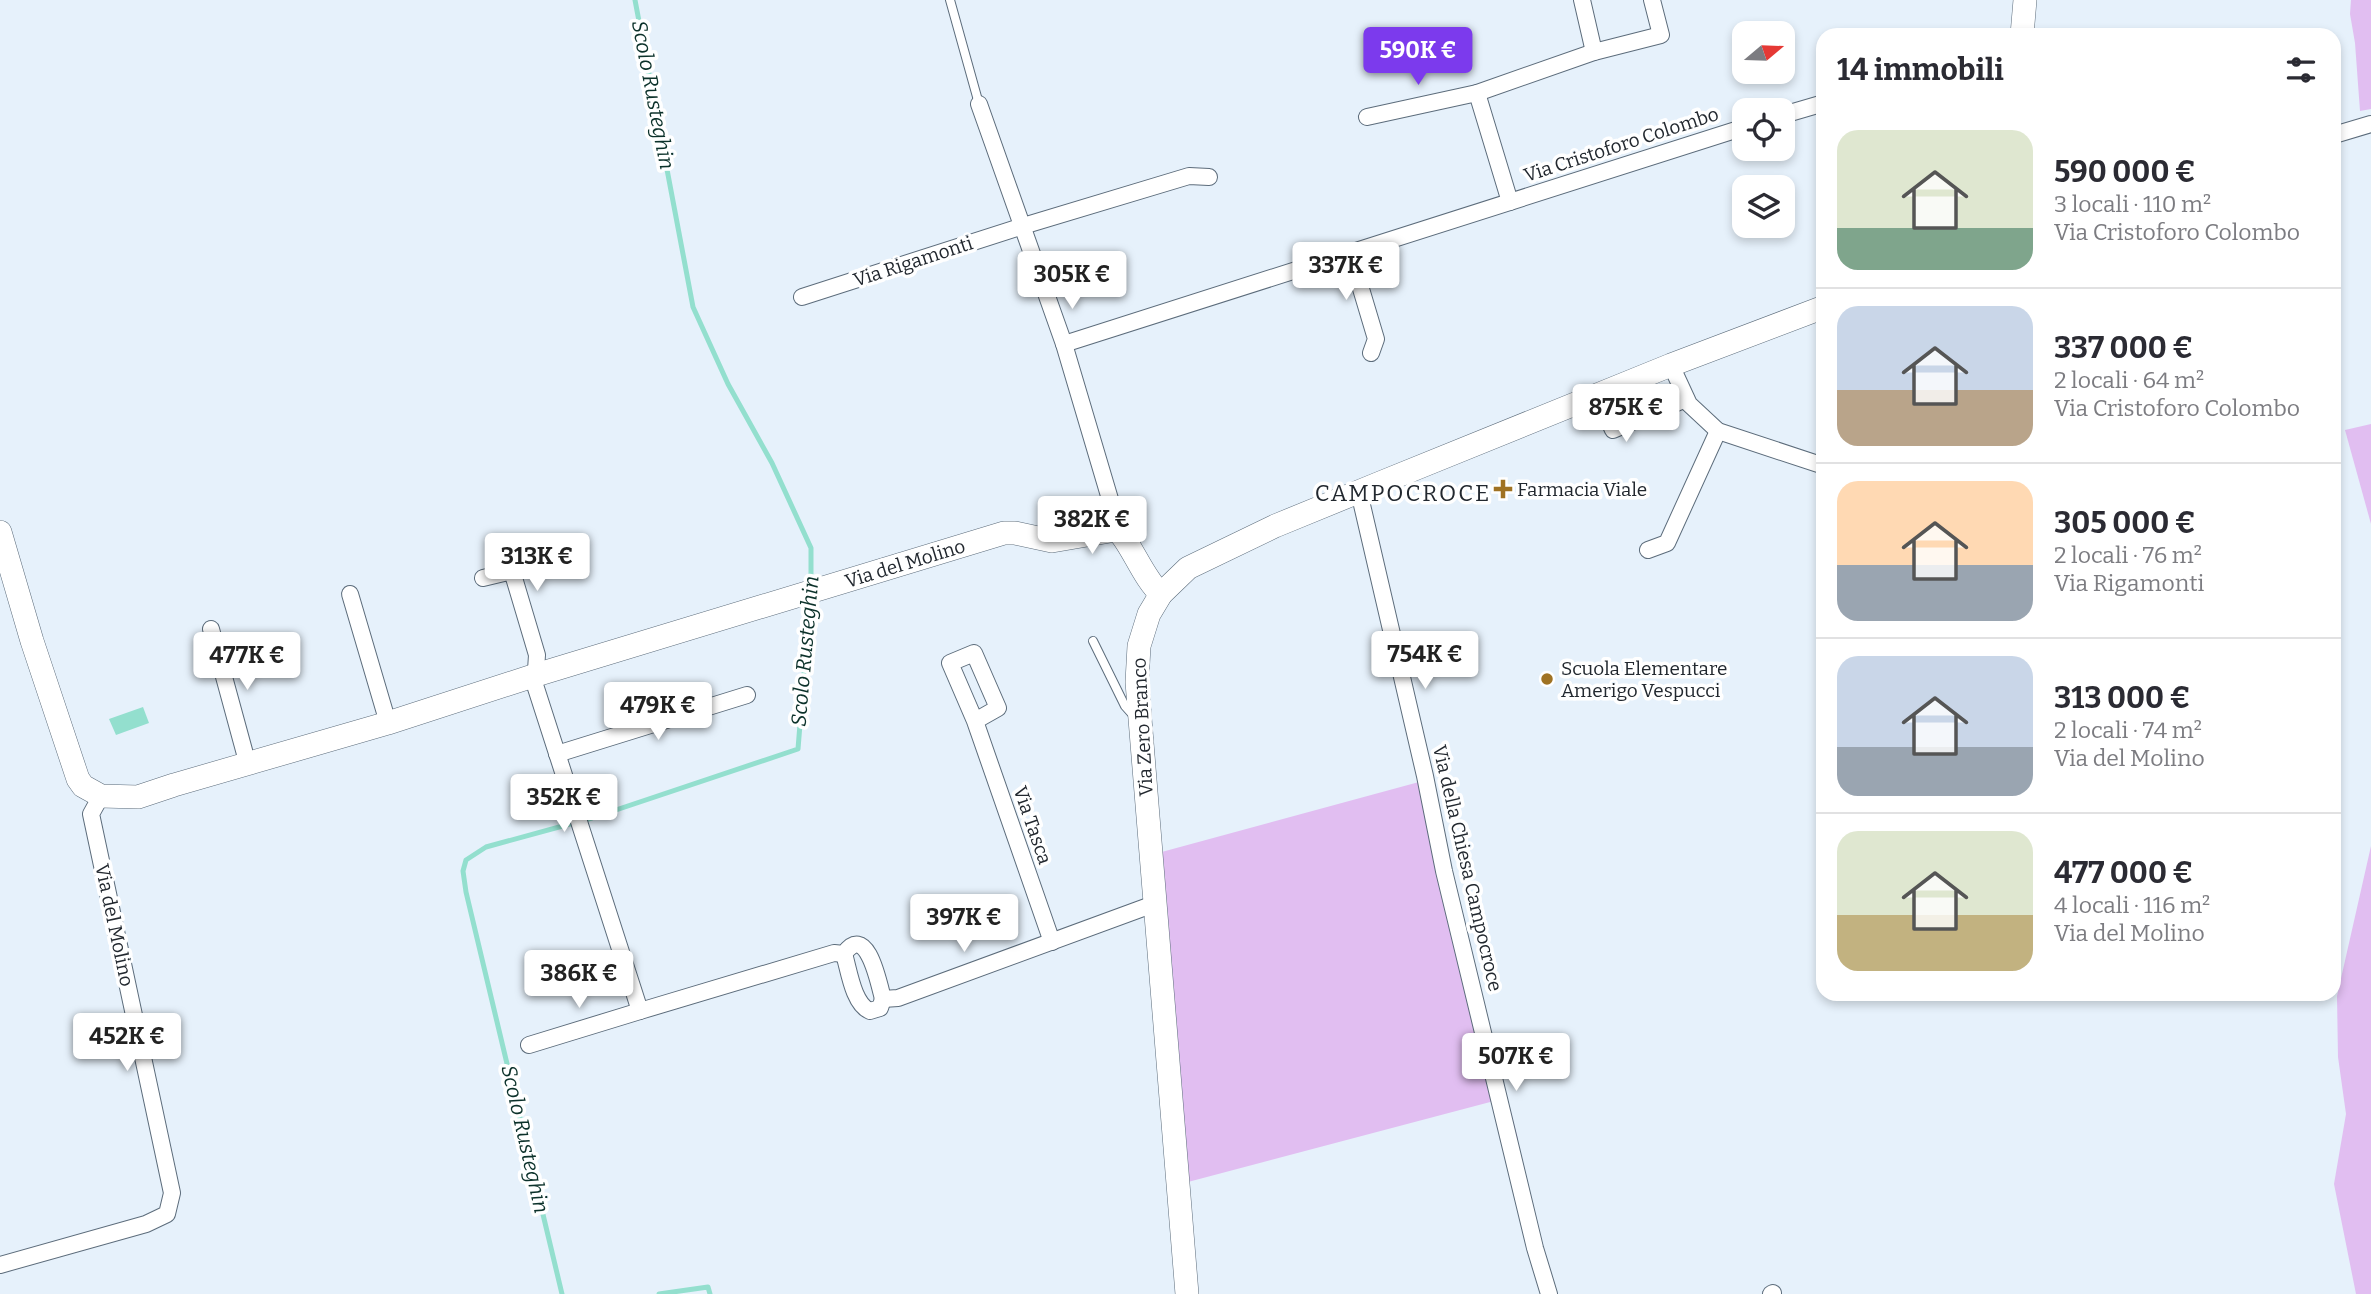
<!DOCTYPE html>
<html lang="it">
<head>
<meta charset="utf-8">
<style>
  :root { --surface:#fff; --page:#f2f2f3; --text:#2b2b33; --muted:#7c7c81; --line:#e1e1e2; --accent:#7c3aed }
  body { margin:0; font-family:Bitter,serif; background:var(--page); color:var(--text); height:100vh; display:flex; flex-direction:column; font-size:26px; white-space:nowrap }
  * { box-sizing:border-box; margin:0 }
  p { font-size:23px; color:var(--muted) }
  .icon { flex:none; width:38px; height:38px; fill:none; stroke:currentColor; stroke-width:2; stroke-linecap:round; stroke-linejoin:round }
  .map { position:relative; flex:1; overflow:hidden }
  .panel { position:absolute; left:1816px; top:28px; width:525px; height:973px; display:flex; flex-direction:column; background:var(--surface); border-radius:21px; box-shadow:0 4px 10px #0003 }
  .panel>* { flex:none }
  .needle { width:46px; rotate:71deg }
  .buttons { position:absolute; left:1732px; top:21px; display:grid; gap:14px }
  .buttons a { display:grid; place-items:center; width:63px; height:63px; border-radius:14px; background:var(--surface); box-shadow:0 4px 10px #0003; font-size:35px }
  .price { position:absolute; translate:-50% -60px; padding:0 16px; border-radius:7px; background:#fff; color:#222; font-size:23px; line-height:46px; filter:drop-shadow(0 2px 4px #0008) }
  .price::after { content:''; position:absolute; left:50%; top:42px; width:21px; height:16px; margin-left:-10px; background:inherit; clip-path:polygon(0 0,100% 0,50% 100%) }
  .price.on { background:var(--accent); color:#fff }
  ul { padding:0; list-style:none }
  li { display:flex; align-items:center; gap:21px; height:175px; padding:0 21px }
  li+li { border-top:2px solid var(--line) }
  li span { display:grid; place-items:center; flex:none; width:196px; height:140px; border-radius:21px; color:#555 }
  li>.icon { margin-inline-start:auto }
  span .icon { width:84px; height:84px; fill:#fffc; stroke-width:1 }
  li b { font-size:30px }
  h2 { display:flex; justify-content:space-between; align-items:center; height:84px; padding:0 21px; font-size:30px }
  .map>svg:first-child { display:block }
  .green { fill:#e1bef1 }
  .water { fill:#93dfce }
  .lines { fill:none; stroke-linecap:round; stroke-linejoin:round }
  .stream { stroke:#93dfce; stroke-width:5 }
  .lane-casing { stroke:#5c6c7b; stroke-width:10 }
  .street-casing { stroke:#5c6c7b; stroke-width:18 }
  .secondary-casing { stroke:#5c6c7b; stroke-width:24 }
  .lane { stroke:#fff; stroke-width:8 }
  .street { stroke:#fff; stroke-width:16 }
  .secondary { stroke:#fff; stroke-width:23 }
  .poi-dot { fill:#9f7223; stroke:#fff; stroke-width:2.5 }
  .labels { text-anchor:middle; stroke-width:7; stroke-linejoin:round; paint-order:stroke }
  .street-label { font-size:19px; fill:#22282f; stroke:#fff }
  .poi-label { font-size:19px; fill:#22282f; stroke:#fff; text-anchor:start }
  .water-label { font-size:21px; font-style:italic; fill:#0b312a; stroke:#fff }
  .quarter-label { font-size:23px; letter-spacing:2px; fill:#22282f; stroke:#fff }
</style>
</head>
<body>
<div class="map">
<svg width="2371" height="1294" viewBox="0 0 2371 1294">
  <rect width="100%" height="100%" fill="#e6f1fb"/>
  <g class="green">
    <polygon points="2351,0 2371,0 2371,109 2360,111 2355,43 2350,14"/>
    <polygon points="2371,424 2371,524 2345,430"/>
    <polygon points="1430,779 1449,876 1518,1139 1507,1145 1494,1101 1188,1182 1158,853"/>
    <polygon points="2371,846 2371,1294 2356,1294 2334,1184 2346,1114 2338,1057 2337,996"/>
  </g>
  <polygon class="water" points="143,707 149,723 116,735 109,719"/>
  <g class="lines">
    <g class="stream">
      <polyline points="635,0 693,307 728,384 772,463 811,548 811,587"/>
      <polyline points="562,1294 466,892 463,871 466,860 486,847 592,818 798,749 810,600"/>
      <polyline points="659,1294 708,1287 710,1294"/>
    </g>
    <g class="lane-casing">
      <g id="lane">
        <polyline points="950,0 979,104"/>
        <polyline points="1093,641 1125,706 1133,715"/>
      </g>
    </g>
    <g class="street-casing">
      <g id="street">
        <polyline points="1582,0 1594,52"/>
        <polyline points="979,104 1064,344 1115,516 1116,530"/>
        <polyline points="1783,115 1824,103"/>
        <polyline points="1367,117 1477,93"/>
        <polyline points="2334,135 2371,124"/>
        <polyline points="1510,202 1477,93 1594,52 1661,35 1652,0"/>
        <polyline points="1350,252 1376,339 1371,353"/>
        <polyline points="802,297 1023,226 1189,176 1209,177"/>
        <polyline points="1064,344 1745,127"/>
        <polyline points="1671,365 1689,404 1718,431 1824,466"/>
        <polyline points="1597,395 1613,430 1686,399"/>
        <polyline points="1359,492 1425,776 1444,871 1535,1248 1549,1294"/>
        <polyline points="1648,550 1667,543 1718,431"/>
        <polyline points="483,578 512,571 537,655 535,685 640,1011 834,953 844,954"/>
        <polyline points="350,594 388,723"/>
        <polyline points="211,629 248,765"/>
        <polyline points="975,721 998,708 974,653 950,663 975,721 1052,942"/>
        <polyline points="557,754 747,695"/>
        <path d="M 844,954 C 849,970 853,1004 870,1011 L 880,1008 L 883,999"/>
        <path d="M 844,954 C 867,921 879,984 883,999"/>
        <polyline points="883,999 898,998 1154,904"/>
        <polyline points="529,1045 640,1011"/>
        <polyline points="0,1265 146,1224 167,1214 172,1193 91,814 101,796"/>
        <polyline points="1771,1294 1773,1293"/>
      </g>
    </g>
    <g class="secondary-casing">
      <g id="secondary">
        <polyline points="2022,35 2025,0"/>
        <path d="M 0,532 L 32,641 L 78,779 L 83,786 L 101,796 L 138,797 L 174,785 L 388,723 L 536,675 L 1004,533 L 1015,533 L 1052,541 L 1116,530 C 1129,538 1143,579 1161,594"/>
        <polyline points="1187,1294 1137,682 1139,646 1149,614 1161,594 1188,568 1275,526 1380,483 1671,365 1824,307"/>
      </g>
    </g>
    <use href="#lane" class="lane"/>
    <use href="#street" class="street"/>
    <use href="#secondary" class="secondary"/>
  </g>
  <g class="poi-dot">
    <path d="M1499.5 478.5h7v7h7v7h-7v7h-7v-7h-7v-7h7z"/>
    <circle cx="1547" cy="679" r="7"/>
  </g>
  <g class="labels">
    <g class="street-label">
      <text transform="translate(1621 144) rotate(-18)" y="7">Via Cristoforo Colombo</text>
      <text transform="translate(913 261) rotate(-18)" y="7">Via Rigamonti</text>
      <text transform="translate(905 563) rotate(-17)" y="7">Via del Molino</text>
      <text transform="translate(1142 727) rotate(-93)" y="7">Via Zero Branco</text>
      <text transform="translate(1033 825) rotate(71)" y="7">Via Tasca</text>
      <text transform="translate(1468 868) rotate(77)" y="7">Via della Chiesa Campocroce</text>
      <text transform="translate(115 925) rotate(78)" y="7">Via del Molino</text>
    </g>
    <g class="poi-label">
      <text x="1517" y="496">Farmacia Viale</text>
      <text x="1561" y="675">Scuola Elementare<tspan x="1561" dy="22">Amerigo Vespucci</tspan></text>
    </g>
    <g class="water-label">
      <text transform="translate(653 95) rotate(79)" y="7">Scolo Rusteghin</text>
      <text transform="translate(805 651) rotate(-85)" y="7">Scolo Rusteghin</text>
      <text transform="translate(525 1139) rotate(77)" y="7">Scolo Rusteghin</text>
    </g>
    <g class="quarter-label">
      <text x="1403" y="501">CAMPOCROCE</text>
    </g>
  </g>
</svg>
<div class="buttons">
<a><svg class="needle" viewBox="-14 -14 28 28"><path d="M0-13l5 13h-10z" fill="#e53935"/><path d="M0 13l5-13h-10z" fill="#7c7c81"/></svg></a>
<a><svg class="icon" aria-label="locate" viewBox="0 0 24 24"><circle cx="12" cy="12" r="6"/><path d="M12 2v4M12 18v4M2 12h4M18 12h4"/></svg></a>
<a><svg class="icon" aria-label="layers" viewBox="0 0 24 24"><path d="M12 4l9 5-9 5-9-5zM3 14l9 5 9-5"/></svg></a>
</div>
<b class="price on" style="left:1418px;top:87px">590K €</b>
<b class="price" style="left:1346px;top:302px">337K €</b>
<b class="price" style="left:1072px;top:311px">305K €</b>
<b class="price" style="left:1626px;top:444px">875K €</b>
<b class="price" style="left:1092px;top:556px">382K €</b>
<b class="price" style="left:537px;top:593px">313K €</b>
<b class="price" style="left:1425px;top:691px">754K €</b>
<b class="price" style="left:247px;top:692px">477K €</b>
<b class="price" style="left:658px;top:742px">479K €</b>
<b class="price" style="left:564px;top:834px">352K €</b>
<b class="price" style="left:964px;top:954px">397K €</b>
<b class="price" style="left:579px;top:1010px">386K €</b>
<b class="price" style="left:127px;top:1073px">452K €</b>
<b class="price" style="left:1516px;top:1093px">507K €</b>
<section class="panel">
<h2>14 immobili<svg class="icon" aria-label="filters" viewBox="0 0 24 24"><path d="M4 7h16M4 17h16"/><circle cx="9" cy="7" r="2"/><circle cx="15" cy="17" r="2"/></svg></h2>
<ul>
<li><span style="background:linear-gradient(#dfe7d0 70%,#7fa58c 0)"><svg class="icon" aria-label="home" viewBox="0 0 24 24"><path d="M3 11l9-7 9 7M6 9v11h12V9"/></svg></span><div><b>590 000 €</b><p>3 locali · 110 m²</p><p>Via Cristoforo Colombo</p></div></li>
<li><span style="background:linear-gradient(#c9d6e8 60%,#b9a48a 0)"><svg class="icon" aria-label="home" viewBox="0 0 24 24"><path d="M3 11l9-7 9 7M6 9v11h12V9"/></svg></span><div><b>337 000 €</b><p>2 locali · 64 m²</p><p>Via Cristoforo Colombo</p></div></li>
<li><span style="background:linear-gradient(#ffd9b3 60%,#9aa5b1 0)"><svg class="icon" aria-label="home" viewBox="0 0 24 24"><path d="M3 11l9-7 9 7M6 9v11h12V9"/></svg></span><div><b>305 000 €</b><p>2 locali · 76 m²</p><p>Via Rigamonti</p></div></li>
<li><span style="background:linear-gradient(#c9d6e8 65%,#9aa5b1 0)"><svg class="icon" aria-label="home" viewBox="0 0 24 24"><path d="M3 11l9-7 9 7M6 9v11h12V9"/></svg></span><div><b>313 000 €</b><p>2 locali · 74 m²</p><p>Via del Molino</p></div></li>
<li><span style="background:linear-gradient(#dfe7d0 60%,#c2b280 0)"><svg class="icon" aria-label="home" viewBox="0 0 24 24"><path d="M3 11l9-7 9 7M6 9v11h12V9"/></svg></span><div><b>477 000 €</b><p>4 locali · 116 m²</p><p>Via del Molino</p></div></li>
</ul>
</section>
</div>
</body>
</html>
